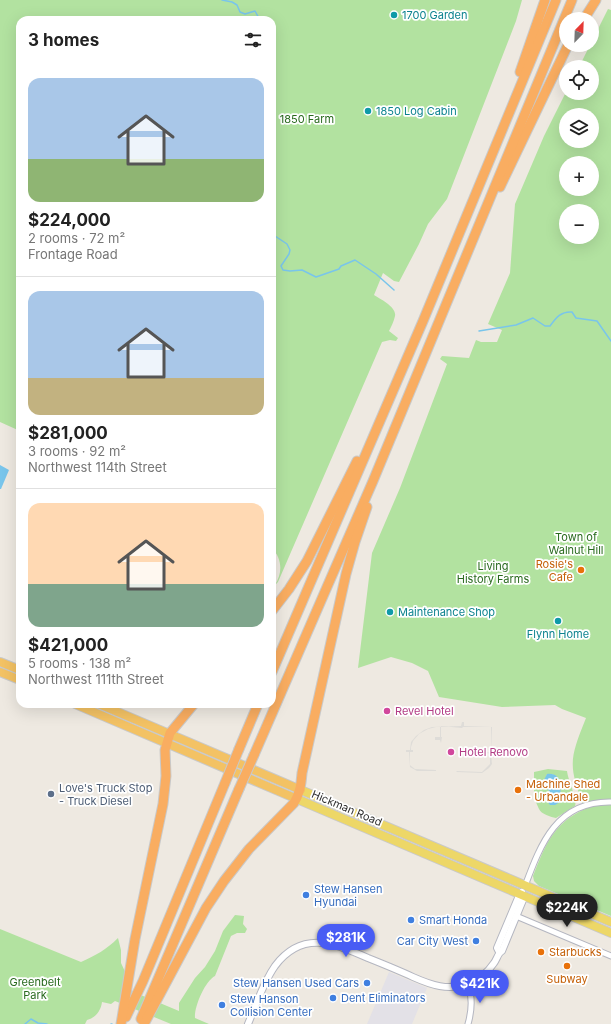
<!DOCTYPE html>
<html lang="en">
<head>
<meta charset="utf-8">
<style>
  :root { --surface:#fff; --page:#f2f2f2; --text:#222; --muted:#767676; --line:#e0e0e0; --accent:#485cf4 }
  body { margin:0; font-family:Inter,sans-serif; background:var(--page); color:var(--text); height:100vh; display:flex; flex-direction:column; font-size:15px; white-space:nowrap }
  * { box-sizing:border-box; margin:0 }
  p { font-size:13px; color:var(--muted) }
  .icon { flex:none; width:22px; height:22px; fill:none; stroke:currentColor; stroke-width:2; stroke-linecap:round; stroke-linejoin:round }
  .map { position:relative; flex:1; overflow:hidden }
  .side { position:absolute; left:16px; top:16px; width:260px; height:692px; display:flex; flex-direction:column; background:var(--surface); border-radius:12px; box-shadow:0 4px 16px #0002 }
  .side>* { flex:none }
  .needle { width:26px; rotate:23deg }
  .fabs { position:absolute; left:559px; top:12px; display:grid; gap:8px }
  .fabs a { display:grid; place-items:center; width:40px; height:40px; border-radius:50%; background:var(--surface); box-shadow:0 4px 16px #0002; font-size:20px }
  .price { position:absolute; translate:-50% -34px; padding:0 9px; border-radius:14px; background:var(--accent); color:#fff; font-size:13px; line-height:26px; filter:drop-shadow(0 1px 2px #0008) }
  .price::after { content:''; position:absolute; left:50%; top:24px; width:12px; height:9px; margin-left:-6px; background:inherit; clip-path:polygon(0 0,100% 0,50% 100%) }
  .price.active { background:#222; color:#fff }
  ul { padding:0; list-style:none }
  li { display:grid; align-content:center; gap:8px; height:212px; padding:0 12px }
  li+li { border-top:1px solid var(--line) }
  li span { display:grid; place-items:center; height:124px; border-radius:12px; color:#555 }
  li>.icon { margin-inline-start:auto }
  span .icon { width:72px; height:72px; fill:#fffc; stroke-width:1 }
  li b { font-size:17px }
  h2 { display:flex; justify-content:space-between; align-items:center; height:48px; padding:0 12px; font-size:17px }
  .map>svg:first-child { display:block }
  .industrial { fill:#e3e1e7 }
  .green { fill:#b2e2a0; fill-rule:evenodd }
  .plaza { fill:#dedcd8 }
  .water { fill:#79c5eb }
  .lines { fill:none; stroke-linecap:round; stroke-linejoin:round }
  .stream { stroke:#79c5eb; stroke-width:1.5 }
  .minor-casing { stroke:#b4b6c0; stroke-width:7 }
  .tertiary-casing { stroke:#b4b6c0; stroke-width:8 }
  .primary-casing { stroke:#c9c9c9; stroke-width:10 }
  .trunk-casing { stroke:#c9c9c9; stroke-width:10 }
  .motorway-casing { stroke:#c9c9c9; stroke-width:11 }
  .minor { stroke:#fff; stroke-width:5 }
  .tertiary { stroke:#fff; stroke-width:6 }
  .primary { stroke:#edd767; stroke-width:8 }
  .trunk { stroke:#f3c264; stroke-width:8 }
  .motorway { stroke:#f9ad61; stroke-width:9 }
  .motorway-bridge-casing { stroke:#c9c9c9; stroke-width:11; stroke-linecap:butt }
  .motorway-bridge { stroke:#f9ad61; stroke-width:9 }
  .culture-dot { fill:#0f9aa8; stroke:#fff; stroke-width:1.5 }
  .food-dot { fill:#e8710a; stroke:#fff; stroke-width:1.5 }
  .hotel-dot { fill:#d1479c; stroke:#fff; stroke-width:1.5 }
  .service-dot { fill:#5c6f8a; stroke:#fff; stroke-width:1.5 }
  .shop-dot { fill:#3f7fe0; stroke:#fff; stroke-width:1.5 }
  .labels { text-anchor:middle; stroke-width:3.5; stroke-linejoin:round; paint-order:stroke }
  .culture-label { font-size:11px; fill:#0d838f; stroke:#fff; text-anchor:start }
  .park-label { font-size:11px; fill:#296a1e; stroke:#fff }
  .food-label { font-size:11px; fill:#c56008; stroke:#fff; text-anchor:start }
  .hotel-label { font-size:11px; fill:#b23c85; stroke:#fff; text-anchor:start }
  .service-label { font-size:11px; fill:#4e5e75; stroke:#fff; text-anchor:start }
  .street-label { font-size:11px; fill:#2e2e2e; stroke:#fff }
  .shop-label { font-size:11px; fill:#366cbe; stroke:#fff; text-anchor:start }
</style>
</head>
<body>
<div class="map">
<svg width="611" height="1024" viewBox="0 0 611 1024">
  <rect width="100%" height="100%" fill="#eee9e1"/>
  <polygon class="industrial" points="389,972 427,988 412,1024 367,1024"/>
  <g class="green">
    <path d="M 0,0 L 522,0 L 516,21 L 447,199 L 428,224 L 419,244 L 399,282 L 394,281 L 383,273 L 374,295 C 380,299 397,307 395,316 C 394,321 391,327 389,331 L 398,338 L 396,341 L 390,340 L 382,342 L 278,582 L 275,585 C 283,572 282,559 272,548 L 272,20 L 20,20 L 20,431 L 0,422 Z"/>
    <path d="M 608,9 L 611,10 L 611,916 L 539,886 L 534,881 L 533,876 C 545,846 553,823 585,809 C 568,766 569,760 586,718 L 562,709 L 555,705 L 502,707 L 439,697 L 428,671 L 412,663 L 391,657 L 358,668 L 372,553 L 400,488 L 447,364 L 440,359 L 442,356 L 469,358 L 476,340 L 481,342 L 497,342 L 502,330 L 488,324 L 510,273 L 515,204 L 544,136 L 566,92 L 592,93 L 592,67 L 579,67 L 590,45 L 592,45 L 592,41 ZM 566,115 L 592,115 L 592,141 L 566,141 ZM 566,163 L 592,163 L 592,189 L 566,189 ZM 566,211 L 592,211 L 592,237 L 566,237 Z"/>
    <path d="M 548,769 L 567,771 C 568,780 578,801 575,806 L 556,818 C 551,817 541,814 539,809 C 537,805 537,803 534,800 L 534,772 ZM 547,774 C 558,773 560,780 560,789 C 560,795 562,800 556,804 L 547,798 L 550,792 L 545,786 Z"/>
    <path d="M 235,915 L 244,916 L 243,924 L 247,929 L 245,933 L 237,933 L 231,936 L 215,976 C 205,981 194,1007 195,1018 L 209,1024 L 171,1024 L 115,1001 L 111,1004 L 102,1002 C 101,1011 95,1018 87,1020 L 85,1024 L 0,1024 L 0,929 L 81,962 C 96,955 106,950 118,938 L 121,950 L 121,963 L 128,978 L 124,988 L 179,1011 L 179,1003 L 195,978 L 205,967 L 215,951 L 223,931 Z"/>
  </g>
  <polygon class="plaza" points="462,722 464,722 464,726 492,727 491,752 495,752 495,754 491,754 492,764 489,768 482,773 456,772 457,771 482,772 490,764 490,754 487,753 487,752 491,752 491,727 463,727 462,728 441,726 441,737 442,737 441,743 440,740 435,740 435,737 440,737 440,727 436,727 428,729 419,734 413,741 411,747 411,750 413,750 413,752 410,752 410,765 411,766 415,769 436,770 436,771 417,771 410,767 409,752 406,752 406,750 410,750 411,742 416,736 424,730 432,727 461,726"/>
  <g class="water">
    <polygon points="0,465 9,470 1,489 0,489"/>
    <path d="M 547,774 C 563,772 561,789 560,800 L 560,802 L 555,805 L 550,805 L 547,801 L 550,792 L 545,786 L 544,780 Z"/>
  </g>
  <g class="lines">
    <g class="stream">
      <polyline points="222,0 232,2 237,5 240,12 245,14 255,11 260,20"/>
      <polyline points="272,234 287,244 290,250 289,254 281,266 283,270 290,271 302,270 316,277 339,269 341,266 355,260 376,274 394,290"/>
      <path d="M 479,331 L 516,325 L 533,318 L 545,326 L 550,326 C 556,318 561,311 572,312 L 576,318 L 597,321 L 611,341"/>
      <polyline points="25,1024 31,1019 38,1023 47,1024"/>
      <polyline points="111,1024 112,1024"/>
    </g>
    <g class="minor-casing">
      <g id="minor">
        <path d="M 525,886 C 541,843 557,801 611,802"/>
        <polyline points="516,916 611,956"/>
        <path d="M 468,1024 C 472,1010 473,998 468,984"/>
      </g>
    </g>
    <g class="tertiary-casing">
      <g id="tertiary">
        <polyline points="499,952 497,948 518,898 522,892"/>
        <path d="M 248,1024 C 256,1005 263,983 275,966 C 302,930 334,943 368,958 C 383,964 398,970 413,977 C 431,985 448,991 468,984 C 478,980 488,972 494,963 C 497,959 498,953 502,951 L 523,900 L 522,894"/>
      </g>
    </g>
    <g class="primary-casing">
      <g id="primary">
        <polyline points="301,790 611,922"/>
        <polyline points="297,799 611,933"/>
      </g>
    </g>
    <g class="trunk-casing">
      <g id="trunk">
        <polyline points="0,662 20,670"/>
        <polyline points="0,672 20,680"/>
        <polyline points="75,704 297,799"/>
        <polyline points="99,704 301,790"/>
      </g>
    </g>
    <g class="motorway-casing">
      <g id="motorway">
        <polyline points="584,19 596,0"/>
        <polyline points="520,72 545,0"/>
        <polyline points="500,187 568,45"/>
        <polyline points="272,611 289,589 307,561 357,461"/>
        <polyline points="272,672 423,321 556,0"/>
        <polyline points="239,749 258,704"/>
        <polyline points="254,755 373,481 572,0"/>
        <polyline points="126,1017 143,981 225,783"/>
        <polyline points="141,1019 239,789"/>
        <polyline points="121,1024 135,939 163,804 166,776 165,750 170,733 194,704"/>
        <path d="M 144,1024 L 206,908 L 224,881 L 249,849 L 294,803 C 300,793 301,785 302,773 L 346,574 L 355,542 L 367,507"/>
      </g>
    </g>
    <use href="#minor" class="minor"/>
    <use href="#tertiary" class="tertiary"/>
    <use href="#primary" class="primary"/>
    <use href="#trunk" class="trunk"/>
    <use href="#motorway" class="motorway"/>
    <g class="motorway-bridge-casing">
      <g id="motorway-bridge">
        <polyline points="225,783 239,749"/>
        <polyline points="239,789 254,755"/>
      </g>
    </g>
    <use href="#motorway-bridge" class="motorway-bridge"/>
  </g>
  <g class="culture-dot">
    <circle cx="394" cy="15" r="4"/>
    <circle cx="368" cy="111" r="4"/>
    <circle cx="390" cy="612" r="4"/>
    <circle cx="558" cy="621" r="4"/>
  </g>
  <g class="food-dot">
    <circle cx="581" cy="570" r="4"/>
    <circle cx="518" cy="790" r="4"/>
    <circle cx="541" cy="952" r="4"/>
    <circle cx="567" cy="966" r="4"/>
  </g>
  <g class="hotel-dot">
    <circle cx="387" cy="711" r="4"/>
    <circle cx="451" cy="752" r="4"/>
  </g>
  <circle class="service-dot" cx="51" cy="794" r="4"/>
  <g class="shop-dot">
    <circle cx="306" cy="895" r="4"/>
    <circle cx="411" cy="920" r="4"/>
    <circle cx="476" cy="941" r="4"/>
    <circle cx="367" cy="983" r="4"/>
    <circle cx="333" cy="998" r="4"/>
    <circle cx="222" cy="1005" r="4"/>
  </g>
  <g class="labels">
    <g class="culture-label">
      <text x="402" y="19">1700 Garden</text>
      <text x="376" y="115">1850 Log Cabin</text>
      <text x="398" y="616">Maintenance Shop</text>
      <text x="558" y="638" text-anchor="middle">Flynn Home</text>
    </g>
    <g class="park-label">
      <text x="307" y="123">1850 Farm</text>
      <text x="576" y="541">Town of<tspan x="576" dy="13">Walnut Hill</tspan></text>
      <text x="493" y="570">Living<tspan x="493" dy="13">History Farms</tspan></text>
      <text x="35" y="986">Greenbelt<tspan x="35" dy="13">Park</tspan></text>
    </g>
    <g class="food-label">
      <text x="573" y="568" text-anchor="end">Rosie's<tspan x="573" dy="13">Cafe</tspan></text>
      <text x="526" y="788">Machine Shed<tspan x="526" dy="13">- Urbandale</tspan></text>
      <text x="549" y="956">Starbucks</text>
      <text x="567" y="983" text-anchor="middle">Subway</text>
    </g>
    <g class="hotel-label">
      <text x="395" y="715">Revel Hotel</text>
      <text x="459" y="756">Hotel Renovo</text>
    </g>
    <g class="service-label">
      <text x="59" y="792">Love's Truck Stop<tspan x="59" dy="13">- Truck Diesel</tspan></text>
    </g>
    <g class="street-label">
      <text transform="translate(347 808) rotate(23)" y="4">Hickman Road</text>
    </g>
    <g class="shop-label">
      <text x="314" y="893">Stew Hansen<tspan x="314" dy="13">Hyundai</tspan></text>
      <text x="419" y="924">Smart Honda</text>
      <text x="468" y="945" text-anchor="end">Car City West</text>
      <text x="359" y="987" text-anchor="end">Stew Hansen Used Cars</text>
      <text x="341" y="1002">Dent Eliminators</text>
      <text x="230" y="1003">Stew Hanson<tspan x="230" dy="13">Collision Center</tspan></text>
    </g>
  </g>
</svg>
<div class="fabs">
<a><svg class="needle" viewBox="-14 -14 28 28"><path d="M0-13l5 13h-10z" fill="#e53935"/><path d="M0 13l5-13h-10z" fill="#767676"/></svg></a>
<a><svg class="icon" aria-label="locate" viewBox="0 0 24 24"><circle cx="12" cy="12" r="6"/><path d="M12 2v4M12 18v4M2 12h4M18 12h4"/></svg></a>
<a><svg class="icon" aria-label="layers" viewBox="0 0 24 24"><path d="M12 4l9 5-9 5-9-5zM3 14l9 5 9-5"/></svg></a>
<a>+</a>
<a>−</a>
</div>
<b class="price active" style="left:567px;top:928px">$224K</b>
<b class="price" style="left:346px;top:958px">$281K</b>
<b class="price" style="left:480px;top:1004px">$421K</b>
<section class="side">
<h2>3 homes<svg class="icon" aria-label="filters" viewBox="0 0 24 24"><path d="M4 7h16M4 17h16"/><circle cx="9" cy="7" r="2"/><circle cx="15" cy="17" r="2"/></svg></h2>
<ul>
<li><span style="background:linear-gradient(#a9c7e8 65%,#8fb573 0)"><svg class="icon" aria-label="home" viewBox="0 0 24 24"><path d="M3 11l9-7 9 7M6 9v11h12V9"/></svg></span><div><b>$224,000</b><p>2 rooms · 72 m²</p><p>Frontage Road</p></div></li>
<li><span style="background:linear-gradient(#a9c7e8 70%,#c2b280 0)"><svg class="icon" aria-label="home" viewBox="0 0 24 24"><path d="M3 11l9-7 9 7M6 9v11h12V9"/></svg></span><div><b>$281,000</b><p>3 rooms · 92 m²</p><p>Northwest 114th Street</p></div></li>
<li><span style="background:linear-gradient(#ffd9b3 65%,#7fa58c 0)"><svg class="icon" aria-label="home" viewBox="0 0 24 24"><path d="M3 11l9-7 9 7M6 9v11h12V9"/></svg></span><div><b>$421,000</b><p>5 rooms · 138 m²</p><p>Northwest 111th Street</p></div></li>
</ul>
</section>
</div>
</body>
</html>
